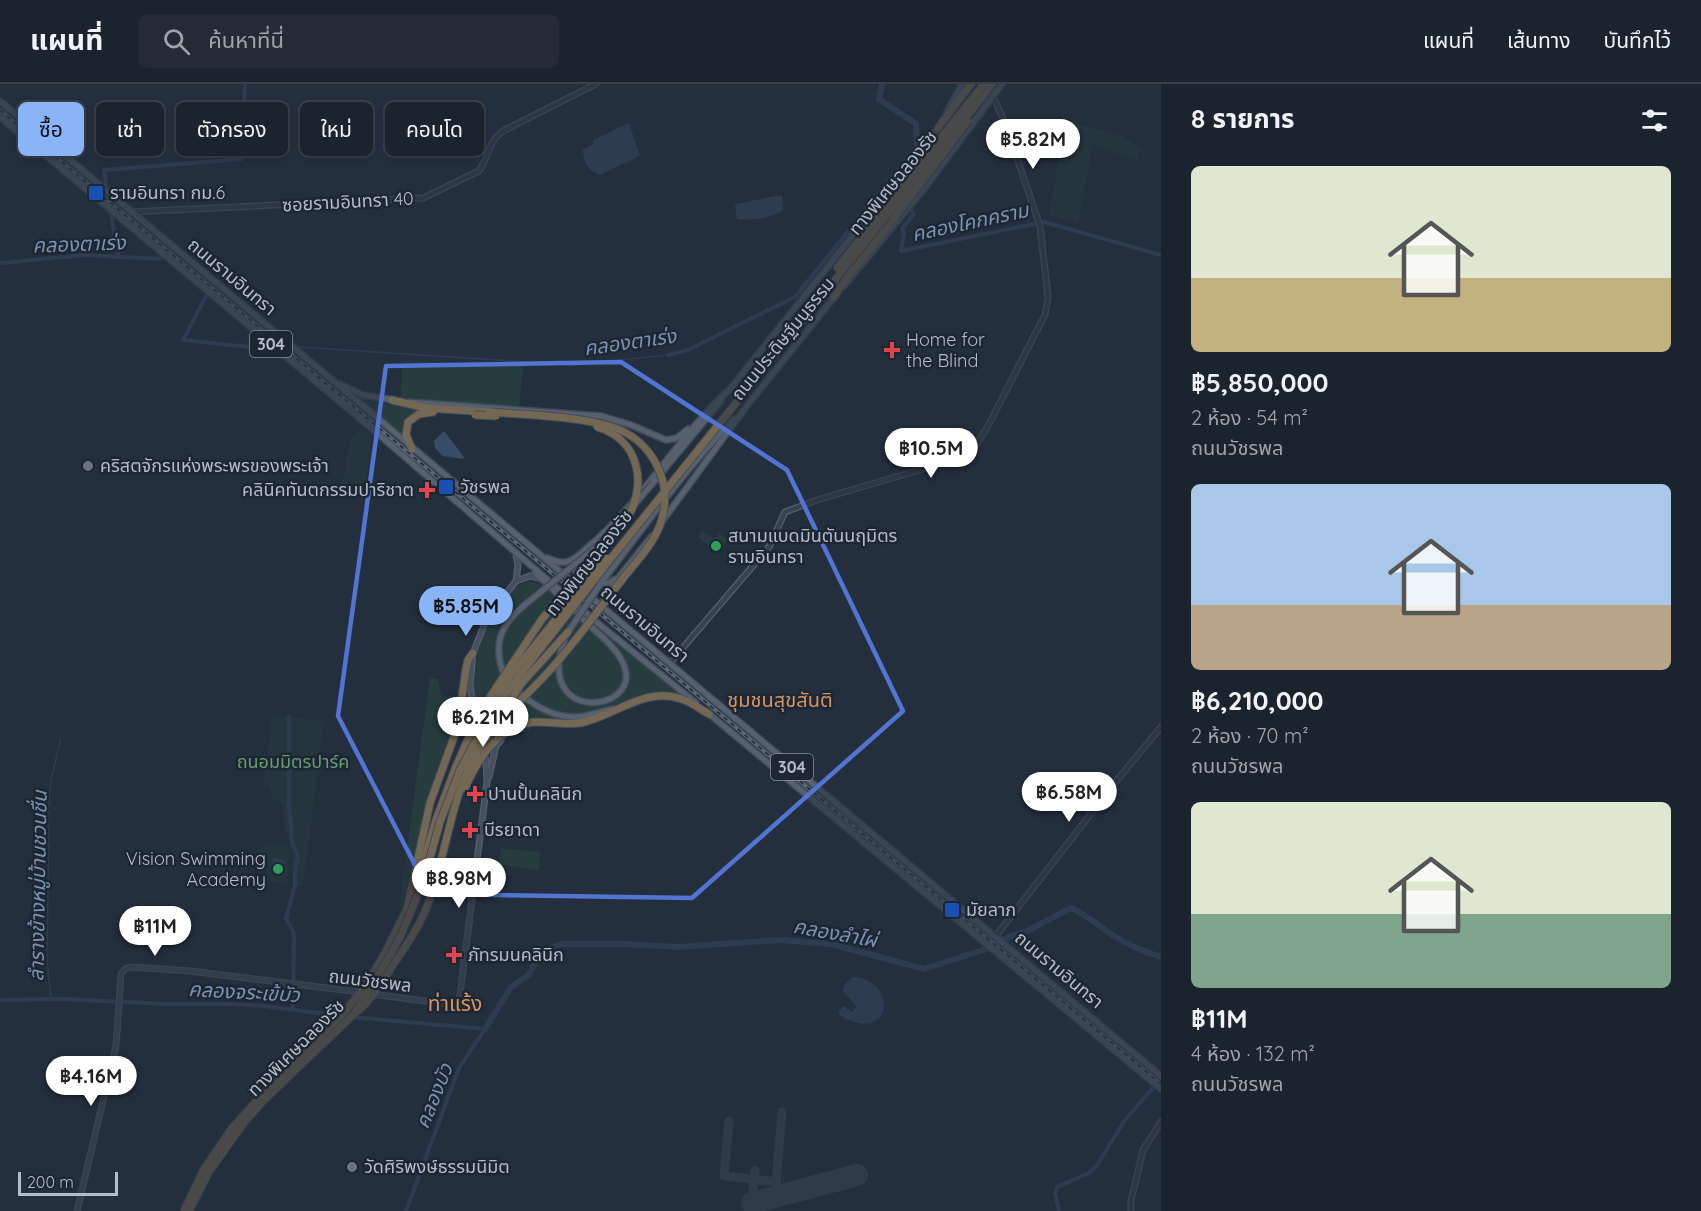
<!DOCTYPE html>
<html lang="th">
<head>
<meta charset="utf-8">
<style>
  :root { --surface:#1b232e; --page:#242b36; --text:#f1f3f6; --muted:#a0a4aa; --line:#39404a; --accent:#8ab4f8 }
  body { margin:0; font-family:Quicksand,"Noto Sans Thai",sans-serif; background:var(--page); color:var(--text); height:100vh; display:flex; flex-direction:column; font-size:22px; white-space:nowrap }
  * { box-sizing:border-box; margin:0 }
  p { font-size:20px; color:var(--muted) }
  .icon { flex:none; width:33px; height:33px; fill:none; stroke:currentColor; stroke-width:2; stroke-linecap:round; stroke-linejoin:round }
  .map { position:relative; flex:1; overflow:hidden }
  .panel { display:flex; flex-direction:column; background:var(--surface); width:540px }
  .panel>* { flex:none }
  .banner { position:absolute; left:18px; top:18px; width:570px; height:54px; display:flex; gap:12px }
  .scale { position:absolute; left:18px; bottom:15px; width:100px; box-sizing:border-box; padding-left:6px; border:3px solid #b4bcc9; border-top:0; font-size:16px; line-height:21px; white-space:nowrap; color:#b4bcc9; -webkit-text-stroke:4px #1d2633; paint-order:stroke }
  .price { position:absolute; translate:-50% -51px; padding:0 14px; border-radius:21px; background:#fff; color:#222; font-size:20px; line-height:39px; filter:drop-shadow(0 2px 3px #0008) }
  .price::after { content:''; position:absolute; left:50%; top:36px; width:18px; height:14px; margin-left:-9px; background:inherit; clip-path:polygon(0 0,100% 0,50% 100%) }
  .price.current { background:var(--accent); color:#111 }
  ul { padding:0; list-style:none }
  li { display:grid; align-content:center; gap:12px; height:318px; padding:0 30px }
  li span { display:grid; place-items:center; height:186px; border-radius:9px; color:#555 }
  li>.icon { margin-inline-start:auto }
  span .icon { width:108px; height:108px; fill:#fffc; stroke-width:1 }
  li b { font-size:26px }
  h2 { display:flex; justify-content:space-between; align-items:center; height:72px; padding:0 30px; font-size:26px }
  .tag { padding:0 21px; border-radius:9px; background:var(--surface); box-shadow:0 3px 9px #0003,0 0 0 2px var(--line); font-size:21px; line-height:54px }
  .tag.current { background:var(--accent); color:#111 }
  header { display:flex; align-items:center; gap:36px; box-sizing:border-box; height:84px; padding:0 30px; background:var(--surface); border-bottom:2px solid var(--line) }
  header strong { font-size:28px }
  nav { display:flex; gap:33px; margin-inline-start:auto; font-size:21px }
  .search { width:420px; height:54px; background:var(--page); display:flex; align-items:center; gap:15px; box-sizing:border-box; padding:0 21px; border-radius:9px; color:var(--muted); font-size:22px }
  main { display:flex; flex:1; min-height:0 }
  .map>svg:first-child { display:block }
  .green { fill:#263c3f }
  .water { fill:#394c67 }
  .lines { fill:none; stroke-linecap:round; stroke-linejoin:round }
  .stream { stroke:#394c67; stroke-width:1.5 }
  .canal { stroke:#394c67; stroke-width:4 }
  .river { stroke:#394c67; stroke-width:6 }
  .taxiway { stroke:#3f4a5a; stroke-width:9 }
  .runway { stroke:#3f4a5a; stroke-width:22 }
  .tertiary-casing { stroke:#565f6c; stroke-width:7 }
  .secondary-casing { stroke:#565f6c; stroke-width:7 }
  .primary-casing { stroke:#414a57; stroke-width:8 }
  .motorway-casing { stroke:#434c59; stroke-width:9 }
  .tertiary { stroke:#38414e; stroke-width:4.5 }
  .secondary { stroke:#465061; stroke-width:4.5 }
  .primary { stroke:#56606e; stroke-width:5 }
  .motorway { stroke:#746855; stroke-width:7 }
  .rail-casing { stroke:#5a6575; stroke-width:4 }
  .rail { stroke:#1d2633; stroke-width:1.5; stroke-dasharray:4.5; stroke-linecap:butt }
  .primary-bridge-casing { stroke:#414a57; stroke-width:8; stroke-linecap:butt }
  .motorway-bridge-casing { stroke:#434c59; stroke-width:9; stroke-linecap:butt }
  .primary-bridge { stroke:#56606e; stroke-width:5 }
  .motorway-bridge { stroke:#746855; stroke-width:7 }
  .marked { fill:none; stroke:#5274d3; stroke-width:4.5; stroke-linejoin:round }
  .transit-dot { fill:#1a4fb4; stroke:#1d2633; stroke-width:2 }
  .health-dot { fill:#e0444e; stroke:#1d2633; stroke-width:2 }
  .worship-dot { fill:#6b7280; stroke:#1d2633; stroke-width:2 }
  .leisure-dot { fill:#2e9e5b; stroke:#1d2633; stroke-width:2 }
  .labels { text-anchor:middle; stroke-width:5; stroke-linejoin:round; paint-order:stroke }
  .shield { fill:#1d2633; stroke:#878f9c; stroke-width:1.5 }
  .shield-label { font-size:16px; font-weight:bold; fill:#b4bcc9 }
  .street-label { font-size:18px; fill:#b4bcc9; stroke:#1d2633 }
  .poi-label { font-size:18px; fill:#b4bcc9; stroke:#1d2633; text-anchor:start }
  .park-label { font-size:18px; fill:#6b9a76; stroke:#1d2633 }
  .water-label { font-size:20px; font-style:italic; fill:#7c92b1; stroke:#1d2633 }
  .neighbourhood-label { font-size:20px; fill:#d59563; stroke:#1d2633 }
  .quarter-label { font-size:21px; fill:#d59563; stroke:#1d2633 }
</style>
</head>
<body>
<header>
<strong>แผนที่</strong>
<div class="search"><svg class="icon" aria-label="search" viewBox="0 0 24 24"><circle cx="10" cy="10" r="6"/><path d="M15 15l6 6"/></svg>ค้นหาที่นี่</div>
<nav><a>แผนที่</a><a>เส้นทาง</a><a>บันทึกไว้</a></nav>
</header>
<main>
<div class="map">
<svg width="1161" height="1127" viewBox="0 0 1161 1127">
  <rect width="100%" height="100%" fill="#242f3e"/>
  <g class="green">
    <polygon points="1060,35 1121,52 1141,64 1137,77 1093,61 1078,140 1049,131 1062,58"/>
    <polygon points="402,276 523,282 519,324 401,314"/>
    <path d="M 361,316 L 364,316 L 418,326 C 407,331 402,337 402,349 L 399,349 Z"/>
    <polygon points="362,344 371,352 365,412 341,407 350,355"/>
    <polygon points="703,447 714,455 720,449 728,456 717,469 698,453"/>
    <path d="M 528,497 L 540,500 L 687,613 L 666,609 L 646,611 L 606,624 L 584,636 L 530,637 L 530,647 L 503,651 L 499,646 C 511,635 523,637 520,615 C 511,633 504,641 482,636 C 479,626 475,615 474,604 C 470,573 497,507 528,497 Z"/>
    <polygon points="430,594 438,595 441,611 461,615 449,664 408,805 403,820 399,824"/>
    <polygon points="272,631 324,637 303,803 292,801 293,774 287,749 285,748 283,722 273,714 268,701 264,701"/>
    <polygon points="275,759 286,760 290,767 286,800 266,797 268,777 257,775 258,763 263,763 264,760 274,761"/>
    <polygon points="501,764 540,768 539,787 499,780"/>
  </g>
  <g class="water">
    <path d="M 629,39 L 640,72 L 600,91 C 588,87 583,78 583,65 L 593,60 L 593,56 Z"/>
    <path d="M 782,111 L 783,126 C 773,134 751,137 737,135 L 735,120 Z"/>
    <polygon points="444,347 464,373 463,375 443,372 435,364 434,357"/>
    <polygon points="273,774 285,776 283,791 272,790"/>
    <path d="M 852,893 C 898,893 895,964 839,931 L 839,927 L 843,922 L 852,928 L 857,923 C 847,908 834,910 852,893 Z"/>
  </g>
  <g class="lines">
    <g class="stream">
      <polyline points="298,263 573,281 668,271"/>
      <polyline points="51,915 47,876 49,715 51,696 61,654"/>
    </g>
    <g class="canal">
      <polyline points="890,95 900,108"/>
      <polyline points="106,100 104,86 242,75 245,0"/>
      <polyline points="909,122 914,130 902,145 904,149 901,167 1044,138 1161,171"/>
      <polyline points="111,129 118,171"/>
      <polyline points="0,179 85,171 160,175"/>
      <polyline points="206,212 183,256 267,265"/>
      <polyline points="668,271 688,266 795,213 917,62"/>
      <polyline points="289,633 289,722 292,757 298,774 295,787 295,802 286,834 294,849 293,925"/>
      <polyline points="0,916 63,915 166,920 231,920 265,922 340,932"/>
      <polyline points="351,933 485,945 459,984 406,1127"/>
      <polyline points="1059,1127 1055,1109 1057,1103 1089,1089 1097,1081 1125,1036 1153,1004"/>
    </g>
    <g class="river">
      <polyline points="882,0 879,15 916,40 917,62"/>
      <path d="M 485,945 L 511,903 L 529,891 L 540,868 L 561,860 L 622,860 L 679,863 L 780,856 L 831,860 L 924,885 L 983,866 L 1011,852 L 1027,847 L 1071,824 C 1087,831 1099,842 1114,852 C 1129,861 1144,868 1161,873"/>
    </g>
    <g class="taxiway">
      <polyline points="729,1037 724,1092 776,1098 782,1028"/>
      <polyline points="776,1098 780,1111"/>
      <polyline points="752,1119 755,1086"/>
    </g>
    <polyline class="runway" points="752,1119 857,1091"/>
    <g class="tertiary-casing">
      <g id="tertiary">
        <path d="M 131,128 L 423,114 L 479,87 C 489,74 488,57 503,47 L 596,0"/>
        <polyline points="669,580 769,463 785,428 817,416 933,382 967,369 977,360 988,342 1032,256 1045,231 1048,213 1040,142 1006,42 993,12"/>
        <polyline points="995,853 1118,695 1161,643"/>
        <polyline points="1131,1127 1131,1117 1143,1066 1161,1038"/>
      </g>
    </g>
    <g class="secondary-casing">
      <g id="secondary">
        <polyline points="516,497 530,492 539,494"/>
        <polyline points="476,641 470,601 473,569 487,534 516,497 518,481 516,472"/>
        <polyline points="489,693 496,662 501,656"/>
        <polyline points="372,910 454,921 459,918 487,698 486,677 479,649"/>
        <polyline points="77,1127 116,962 121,890 125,885 131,883 190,887 360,908"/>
      </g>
    </g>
    <g class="primary-casing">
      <g id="primary">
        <polyline points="0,17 1161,992"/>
        <polyline points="947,28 962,0"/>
        <polyline points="0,33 370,343 600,541 696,619"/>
        <polyline points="844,202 924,105 1002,0"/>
        <polyline points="340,300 363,311 394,316"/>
        <polyline points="409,318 601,332 631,341 666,356 677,354 688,345"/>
        <polyline points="653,399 721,317"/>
        <polyline points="661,439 746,323 836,211"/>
        <path d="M 547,474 C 554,477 561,480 569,477 C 578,474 586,464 594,458 C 646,412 680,350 731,304 L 940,42"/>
        <path d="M 575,479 C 574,503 600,506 616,495"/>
        <path d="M 535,489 C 553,505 571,523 588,540 C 600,551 615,563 622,577 C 649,630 529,643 566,552"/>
        <path d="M 601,499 C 644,443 685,385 734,335"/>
        <polyline points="604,516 619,493 652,452"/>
        <path d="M 505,593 C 491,560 501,540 527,519"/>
        <path d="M 514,605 C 534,622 557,637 585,632 C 594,630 603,627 613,625"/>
        <polyline points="708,629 1161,1005"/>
        <path d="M 481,643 C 507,640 524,637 515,607"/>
      </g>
    </g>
    <g class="motorway-casing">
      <g id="motorway">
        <polyline points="983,12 992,0"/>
        <polyline points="938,44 971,0"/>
        <polyline points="834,213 848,192 895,133"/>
        <polyline points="392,316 426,324 490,328"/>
        <polyline points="412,365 406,351 408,338 419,330 433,328"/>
        <path d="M 533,638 C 550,637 567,642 584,638 C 615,631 647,602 681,615 C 691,618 700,625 709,630"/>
        <polyline points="415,806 436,736 455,685 469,653"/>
        <polyline points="407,825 430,719 458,642 466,585 468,576 473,569"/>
        <polyline points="369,896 384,871 409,821"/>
      </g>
    </g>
    <use href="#tertiary" class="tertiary"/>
    <use href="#secondary" class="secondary"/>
    <use href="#primary" class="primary"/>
    <use href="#motorway" class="motorway"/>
    <g class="rail-casing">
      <polyline id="rail" points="0,26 1161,1000"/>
    </g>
    <use href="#rail" class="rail"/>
    <g class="primary-bridge-casing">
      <g id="primary-bridge">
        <polyline points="634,421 653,399"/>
        <polyline points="527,519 600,460 628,428"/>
        <polyline points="568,548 601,499"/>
      </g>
    </g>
    <g class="motorway-bridge-casing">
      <g id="motorway-bridge">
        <polyline points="895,133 968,37"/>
        <polyline points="837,184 984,0"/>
        <polyline points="475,331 496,332"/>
        <path d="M 484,622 L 542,535 L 625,438 C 648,403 641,356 597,343"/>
        <polyline points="496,640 521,600 568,548"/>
        <polyline points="469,653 510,592 606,474"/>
        <path d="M 465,704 C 479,673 497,644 533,638"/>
        <path d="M 358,927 C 372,915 382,899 391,884 C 405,863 421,841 429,817 C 447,767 451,712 478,666 C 497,636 527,612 551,585 C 577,556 600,524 624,493 C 637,477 653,460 660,441 C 675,400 653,356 612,343 C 579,332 526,331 490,328"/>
        <polyline points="184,1127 204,1085 233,1043 262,1011 345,928 369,896"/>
        <polyline points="189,1127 209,1088 243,1040 263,1017 354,930 389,873 401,851 424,796 440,738 460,686 487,636 516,596 608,478 983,12"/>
      </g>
    </g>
    <use href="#primary-bridge" class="primary-bridge"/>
    <use href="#motorway-bridge" class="motorway-bridge"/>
  </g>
  <path d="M0 0H1161V1127H0ZM 621,278 L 787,386 L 903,627 L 692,814 L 430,810 L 338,632 L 386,282 Z" fill="#242f3e" fill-opacity=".55" fill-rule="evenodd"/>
  <path class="marked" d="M 621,278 L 787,386 L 903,627 L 692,814 L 430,810 L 338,632 L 386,282 Z"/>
  <g class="transit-dot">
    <rect x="88" y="101" width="16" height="16" rx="3"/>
    <rect x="438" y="395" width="16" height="16" rx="3"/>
    <rect x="944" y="818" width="16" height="16" rx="3"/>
  </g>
  <g class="health-dot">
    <path d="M889 257h6v6h6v6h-6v6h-6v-6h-6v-6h6z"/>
    <path d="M424 397h6v6h6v6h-6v6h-6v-6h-6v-6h6z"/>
    <path d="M472 701h6v6h6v6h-6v6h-6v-6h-6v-6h6z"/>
    <path d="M467 737h6v6h6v6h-6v6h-6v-6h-6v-6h6z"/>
    <path d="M451 862h6v6h6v6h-6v6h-6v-6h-6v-6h6z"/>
  </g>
  <g class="worship-dot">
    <circle cx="88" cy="382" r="6"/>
    <circle cx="352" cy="1083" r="6"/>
  </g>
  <g class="leisure-dot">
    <circle cx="716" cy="462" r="6"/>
    <circle cx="278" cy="785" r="6"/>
  </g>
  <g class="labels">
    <g class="shield">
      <rect x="250" y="247" width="42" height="26" rx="4.5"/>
      <rect x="771" y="670" width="42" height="26" rx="4.5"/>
    </g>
    <g class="shield-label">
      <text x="271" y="266">304</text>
      <text x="792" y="689">304</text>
    </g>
    <g class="street-label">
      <text transform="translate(893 99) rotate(-51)" y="6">ทางพิเศษฉลองรัช</text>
      <text transform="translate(348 118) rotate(-3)" y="6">ซอยรามอินทรา 40</text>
      <text transform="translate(232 193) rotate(40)" y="6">ถนนรามอินทรา</text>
      <text transform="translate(783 255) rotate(-51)" y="6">ถนนประดิษฐ์มนูธรรม</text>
      <text transform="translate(589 479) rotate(-52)" y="6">ทางพิเศษฉลองรัช</text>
      <text transform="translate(645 540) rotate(40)" y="6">ถนนรามอินทรา</text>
      <text transform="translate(1059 886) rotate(40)" y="6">ถนนรามอินทรา</text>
      <text transform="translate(370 897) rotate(7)" y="6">ถนนวัชรพล</text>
      <text transform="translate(296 964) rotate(-45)" y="6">ทางพิเศษฉลองรัช</text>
    </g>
    <g class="poi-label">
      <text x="110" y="115">รามอินทรา กม.6</text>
      <text x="906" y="262">Home for<tspan x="906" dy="21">the Blind</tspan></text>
      <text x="100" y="388">คริสตจักรแห่งพระพรของพระเจ้า</text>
      <text x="460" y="409">วัชรพล</text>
      <text x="414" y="412" text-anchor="end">คลินิคทันตกรรมปาริชาต</text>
      <text x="728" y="458">สนามแบดมินตันนฤมิตร<tspan x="728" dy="21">รามอินทรา</tspan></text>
      <text x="488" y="716">ปานปั้นคลินิก</text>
      <text x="484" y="752">บีรยาดา</text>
      <text x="266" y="781" text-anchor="end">Vision Swimming<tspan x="266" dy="21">Academy</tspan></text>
      <text x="966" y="832">มัยลาภ</text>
      <text x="468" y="877">ภัทรมนคลินิก</text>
      <text x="364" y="1089">วัดศิริพงษ์ธรรมนิมิต</text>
    </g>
    <g class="park-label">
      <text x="293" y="684">ถนอมมิตรปาร์ค</text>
    </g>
    <g class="water-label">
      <text transform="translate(970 138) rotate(-12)" y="7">คลองโคกคราม</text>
      <text transform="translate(79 160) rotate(-2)" y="7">คลองตาเร่ง</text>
      <text transform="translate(630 258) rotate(-8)" y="7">คลองตาเร่ง</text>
      <text transform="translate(38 802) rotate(-89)" y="7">ลำรางข้างหมู่บ้านชวนชื่น</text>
      <text transform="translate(835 849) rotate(10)" y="7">คลองลำไผ่</text>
      <text transform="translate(244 908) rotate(3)" y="7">คลองจระเข้บัว</text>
      <text transform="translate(434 1012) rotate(-68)" y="7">คลองบัว</text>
    </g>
    <g class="neighbourhood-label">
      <text x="780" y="623">ชุมชนสุขสันติ</text>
    </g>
    <g class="quarter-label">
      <text x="455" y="927">ท่าแร้ง</text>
    </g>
  </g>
</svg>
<div class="scale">200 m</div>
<b class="price" style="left:1033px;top:86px">฿5.82M</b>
<b class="price" style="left:931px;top:395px">฿10.5M</b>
<b class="price current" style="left:466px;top:553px">฿5.85M</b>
<b class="price" style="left:483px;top:664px">฿6.21M</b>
<b class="price" style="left:1069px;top:739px">฿6.58M</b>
<b class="price" style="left:459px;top:825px">฿8.98M</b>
<b class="price" style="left:155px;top:873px">฿11M</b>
<b class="price" style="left:91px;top:1023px">฿4.16M</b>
<div class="banner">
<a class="tag current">ซื้อ</a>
<a class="tag">เช่า</a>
<a class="tag">ตัวกรอง</a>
<a class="tag">ใหม่</a>
<a class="tag">คอนโด</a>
</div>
</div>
<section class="panel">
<h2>8 รายการ<svg class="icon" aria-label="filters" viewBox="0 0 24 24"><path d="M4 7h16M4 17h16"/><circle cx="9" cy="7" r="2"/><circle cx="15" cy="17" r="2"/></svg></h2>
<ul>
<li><span style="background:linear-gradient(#dfe7d0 60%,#c2b280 0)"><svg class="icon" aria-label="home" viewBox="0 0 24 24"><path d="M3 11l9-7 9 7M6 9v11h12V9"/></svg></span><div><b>฿5,850,000</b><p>2 ห้อง · 54 m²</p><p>ถนนวัชรพล</p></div></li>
<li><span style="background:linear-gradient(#a9c7e8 65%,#b9a48a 0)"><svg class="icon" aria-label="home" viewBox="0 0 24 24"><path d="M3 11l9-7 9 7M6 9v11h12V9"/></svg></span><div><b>฿6,210,000</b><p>2 ห้อง · 70 m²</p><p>ถนนวัชรพล</p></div></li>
<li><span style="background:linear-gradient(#dfe7d0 60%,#7fa58c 0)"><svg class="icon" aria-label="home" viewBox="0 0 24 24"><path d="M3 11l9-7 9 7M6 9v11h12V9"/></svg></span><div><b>฿11M</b><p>4 ห้อง · 132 m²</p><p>ถนนวัชรพล</p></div></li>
</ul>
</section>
</main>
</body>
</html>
